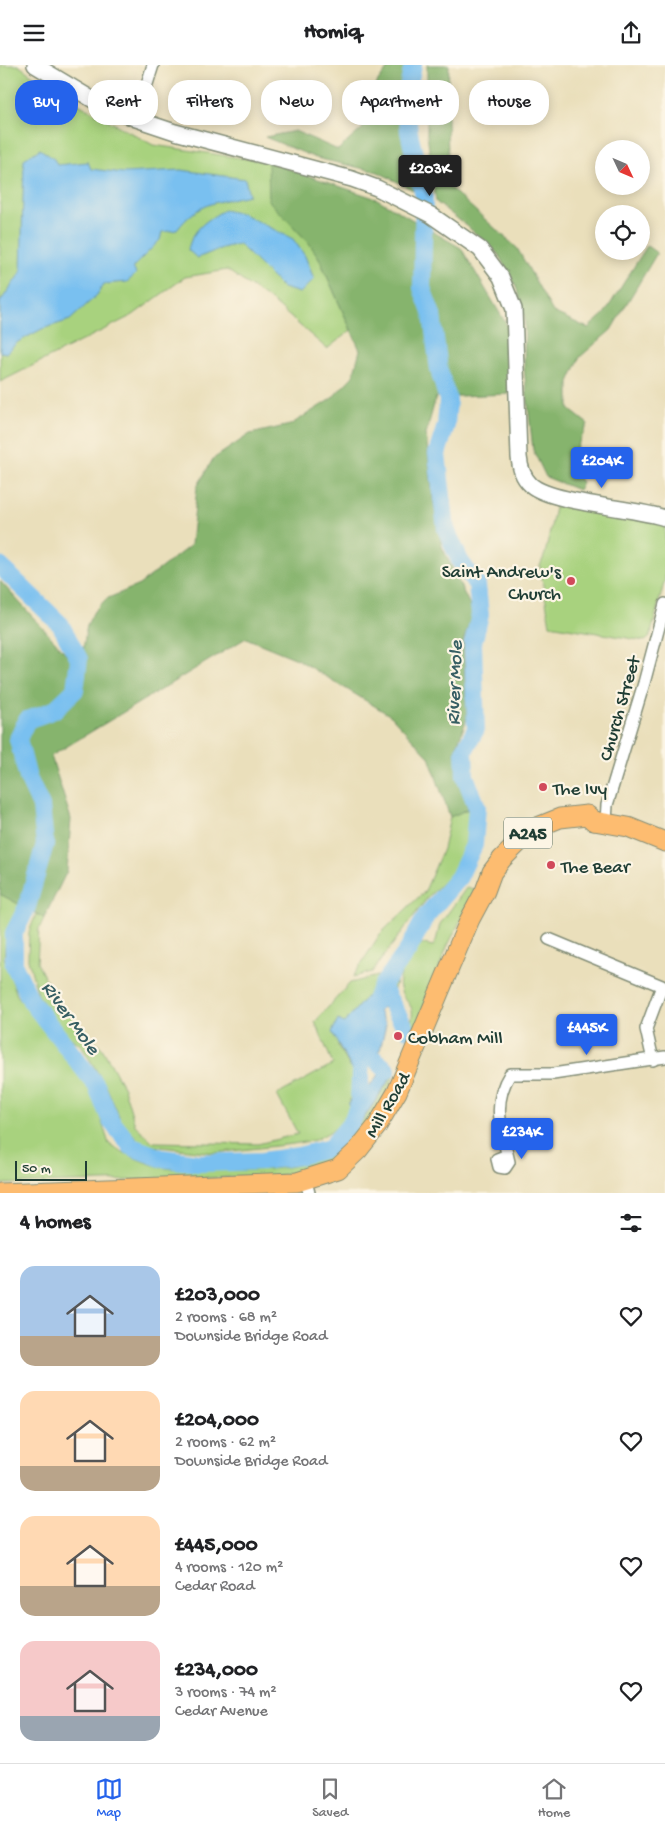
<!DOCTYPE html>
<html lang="en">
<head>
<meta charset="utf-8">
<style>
  :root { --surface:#fff; --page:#f6f6f6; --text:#202124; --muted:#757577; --line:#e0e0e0; --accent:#2563eb }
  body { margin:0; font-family:"Gochi Hand",sans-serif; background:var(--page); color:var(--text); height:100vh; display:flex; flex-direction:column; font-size:19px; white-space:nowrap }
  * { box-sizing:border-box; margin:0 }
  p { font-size:16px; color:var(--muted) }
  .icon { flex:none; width:28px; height:28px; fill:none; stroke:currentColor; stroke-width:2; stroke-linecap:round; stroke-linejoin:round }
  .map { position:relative; height:1128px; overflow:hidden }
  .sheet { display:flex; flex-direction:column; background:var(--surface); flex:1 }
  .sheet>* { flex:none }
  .hud { position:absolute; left:15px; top:15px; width:635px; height:45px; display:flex; gap:10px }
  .needle { width:32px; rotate:134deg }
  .controls { position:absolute; left:595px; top:75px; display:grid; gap:10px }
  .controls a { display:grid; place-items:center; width:55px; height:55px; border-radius:50%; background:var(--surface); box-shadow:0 2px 12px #0003; font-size:25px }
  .scale { position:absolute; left:15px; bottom:12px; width:72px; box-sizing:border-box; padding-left:5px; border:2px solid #1f3d34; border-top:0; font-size:14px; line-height:18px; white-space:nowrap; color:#1f3d34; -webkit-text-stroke:4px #fcf5e5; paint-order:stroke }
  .price { position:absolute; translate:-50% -42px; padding:0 11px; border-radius:5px; background:var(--accent); color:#fff; font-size:16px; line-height:32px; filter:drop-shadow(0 1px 2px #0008) }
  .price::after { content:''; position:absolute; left:50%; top:30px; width:15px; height:11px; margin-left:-8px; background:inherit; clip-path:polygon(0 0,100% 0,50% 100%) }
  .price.selected { background:#222; color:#fff }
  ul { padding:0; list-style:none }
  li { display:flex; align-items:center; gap:15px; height:125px; padding:0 20px }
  li span { display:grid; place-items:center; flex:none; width:140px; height:100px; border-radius:15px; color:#555 }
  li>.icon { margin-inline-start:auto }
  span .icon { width:60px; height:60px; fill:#fffc; stroke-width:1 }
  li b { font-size:21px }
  h2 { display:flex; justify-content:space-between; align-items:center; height:60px; padding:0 20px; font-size:21px }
  .chip { padding:0 18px; border-radius:20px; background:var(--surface); box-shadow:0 2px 12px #0003; font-size:18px; line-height:45px }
  .chip.selected { background:var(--accent); color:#fff }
  header { display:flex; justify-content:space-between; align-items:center; height:65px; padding:0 20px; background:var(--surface); font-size:22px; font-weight:700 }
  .menu { display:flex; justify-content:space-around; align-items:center; height:70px; border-top:1px solid var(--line); background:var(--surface); font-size:14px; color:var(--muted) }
  .menu a { display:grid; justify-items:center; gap:2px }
  .menu .selected { color:var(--accent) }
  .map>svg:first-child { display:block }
  .green { fill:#a8d27e; stroke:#648859 }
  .forest { fill:#86b46d; stroke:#527850 }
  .water { fill:#79c0f0; stroke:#4c7e92 }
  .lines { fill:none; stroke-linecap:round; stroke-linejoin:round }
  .river { stroke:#79c0f0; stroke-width:18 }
  .minor-casing { stroke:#848e78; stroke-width:14 }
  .tertiary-casing { stroke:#848e78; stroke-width:18 }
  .primary-casing { stroke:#848e78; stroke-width:21 }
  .minor { stroke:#fff; stroke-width:11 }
  .tertiary { stroke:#fff; stroke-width:15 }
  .primary { stroke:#fdbc6f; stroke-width:19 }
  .poi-dot { fill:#d1495b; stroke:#fcf5e5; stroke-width:2 }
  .labels { text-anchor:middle; stroke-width:4.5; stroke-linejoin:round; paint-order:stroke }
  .shield { fill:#fcf5e5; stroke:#617469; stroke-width:1 }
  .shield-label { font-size:18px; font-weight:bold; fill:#1f3d34 }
  .poi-label { font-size:19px; fill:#1f3d34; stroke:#fcf5e5; text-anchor:start }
  .street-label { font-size:19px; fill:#1f3d34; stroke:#fcf5e5 }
  .water-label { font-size:20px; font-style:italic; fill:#365e63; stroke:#fcf5e5 }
</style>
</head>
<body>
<header><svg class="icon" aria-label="menu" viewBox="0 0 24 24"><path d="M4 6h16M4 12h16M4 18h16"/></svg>Homiq<svg class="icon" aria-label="share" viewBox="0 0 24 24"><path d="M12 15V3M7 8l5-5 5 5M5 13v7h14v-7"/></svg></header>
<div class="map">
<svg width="665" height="1128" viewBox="0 0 665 1128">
  <rect width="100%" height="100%" fill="#fcf5e5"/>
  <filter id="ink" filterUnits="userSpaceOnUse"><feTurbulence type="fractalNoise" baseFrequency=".02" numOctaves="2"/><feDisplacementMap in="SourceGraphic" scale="10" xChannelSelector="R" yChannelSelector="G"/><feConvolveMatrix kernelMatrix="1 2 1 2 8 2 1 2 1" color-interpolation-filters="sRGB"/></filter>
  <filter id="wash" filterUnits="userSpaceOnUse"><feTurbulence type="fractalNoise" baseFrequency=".0096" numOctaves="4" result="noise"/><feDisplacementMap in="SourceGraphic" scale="20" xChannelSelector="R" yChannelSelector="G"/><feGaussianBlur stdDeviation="1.12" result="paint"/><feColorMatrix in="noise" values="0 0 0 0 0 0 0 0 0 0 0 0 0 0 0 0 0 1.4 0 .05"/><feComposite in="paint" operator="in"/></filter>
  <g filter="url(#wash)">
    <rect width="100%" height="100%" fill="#eadfbb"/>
    <g class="green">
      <polygon points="0,0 18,0 51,24 153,80 268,97 319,193 351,265 327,284 273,237 227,205 185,212 133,250 0,317"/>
      <polygon points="556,438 665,459 665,514 650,572 645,576 550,560 540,501 545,489"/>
      <polygon points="468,744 470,758 464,785 453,808 428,832 372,907 353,912 380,869 425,826 443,784 450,752"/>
      <path d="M 467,822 L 476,825 L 447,882 L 415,965 L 409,962 C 419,938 404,940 400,923 C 397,911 407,901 404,888 L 407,882 L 424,879 L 433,881 L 436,876 L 440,859 Z"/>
      <path d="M 0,829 L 21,840 L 7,864 L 4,892 L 17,930 L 80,1010 L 93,1030 L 109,1079 C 125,1089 142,1097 161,1102 C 171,1105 184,1103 195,1104 C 236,1105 302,1110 336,1084 C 359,1067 378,1032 394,1008 L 392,1017 C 370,1054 353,1092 309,1105 C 298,1109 285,1109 274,1111 L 0,1119 Z"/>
      <polygon points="36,849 44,853 39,864 37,898 56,935 102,983 124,1023 135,1060 153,1077 258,1079 298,1069 277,1030 333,999 315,957 350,918 378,911 379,917 344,959 339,955 338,981 357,1014 348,1040 353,1045 335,1064 315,1075 293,1079 215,1088 144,1080 122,1058 107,1023 81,980 64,969 38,930 28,894 29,867"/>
      <polygon points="392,899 395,899 397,913 391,934 381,919"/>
    </g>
    <g class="forest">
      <polygon points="390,0 409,0 399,37 405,87 419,128 378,107 316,93 265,72 295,66 338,85 363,63 377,18"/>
      <polygon points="427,0 449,0 447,56 449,122 517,183 553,247 588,263 604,249 647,181 657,188 611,265 580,292 569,317 569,344 588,359 568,400 582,417 578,425 546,412 533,385 524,303 525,254 516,221 498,189 467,161 436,137 427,69"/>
      <polygon points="268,97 377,134 461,183 508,262 509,329 436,332 426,369 433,434 442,482 473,547 463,577 467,653 455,686 468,744 450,752 429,692 391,651 297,594 246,573 51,691 71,754 67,806 44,853 0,829 0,516 71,594 82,590 87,560 94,546 106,534 139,520 191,480 197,422 213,394 250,369 290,360 331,334 353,311 360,285 319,193 309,178 269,136"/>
    </g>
    <g class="water">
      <path d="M 40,84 L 54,94 L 57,100 L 88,97 L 91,104 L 124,108 L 181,105 L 245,114 L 249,130 C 216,138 199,136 177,165 L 162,167 L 160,175 L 133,202 L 136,209 L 127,217 L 104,219 L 97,230 L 70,255 L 42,264 L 18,277 L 6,288 L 0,287 L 0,237 L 21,207 L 24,94 Z"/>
      <path d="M 224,145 L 243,149 L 293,174 L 305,191 L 314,214 L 300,228 L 283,223 L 239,179 L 222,183 L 197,193 L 188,185 C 192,164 207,155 224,145 Z"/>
      <polygon points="379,917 397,933 379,946 386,959 378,994 375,998 365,1001 362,1013 357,1014 332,967 338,955 344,958"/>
      <polygon points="388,999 394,1008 363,1054 348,1040 356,1023 364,1027"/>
    </g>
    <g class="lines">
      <g class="river">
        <polyline points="0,501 60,559 79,594 75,625 54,645 27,655 18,674 28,713 41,741 45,779 27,842 14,868 14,900 31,936 96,1020 111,1056 132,1082 161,1093 198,1098 262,1096 299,1091 330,1083 352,1057 359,1038 361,990"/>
        <path d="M 382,922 C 391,936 397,951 407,964"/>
        <polyline points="372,941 383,919 408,885 426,851 459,812 474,780 477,742 465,711 464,686 476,664 473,578 480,550 477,520 460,496 446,464 437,389 446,360 448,335 439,305 432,250 422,223 424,132 409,67 406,33 413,0"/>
        <polyline points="362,978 372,992 387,1005"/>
      </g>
    </g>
  </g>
  <g filter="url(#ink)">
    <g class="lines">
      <g class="minor-casing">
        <g id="minor">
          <polyline points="136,54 153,0"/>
          <polyline points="606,757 607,740 644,618 665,539"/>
          <polyline points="549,874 662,921 646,964 653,995"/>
          <path d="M 507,1090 L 497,1094 L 499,1102 L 505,1103 L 509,1097 C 502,1065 491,1039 510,1009 L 553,1009 L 665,992"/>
          <polyline points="306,1116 309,1128"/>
        </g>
      </g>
      <g class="tertiary-casing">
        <path id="tertiary" d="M 35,0 L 95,36 L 136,54 L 175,67 L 352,114 L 377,123 L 431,150 L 480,184 L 501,212 L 514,244 L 519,392 C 520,402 522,412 531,420 C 552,438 633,443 665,453"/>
      </g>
      <g class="primary-casing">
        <g id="primary">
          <polyline points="594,756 628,762 665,777"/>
          <polyline points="0,1128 297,1117 338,1104 358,1085 377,1061 397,1027 470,854 485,826 492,807 502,794 528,768 540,761 560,753 587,750 594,756"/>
        </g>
      </g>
      <use href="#minor" class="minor"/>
      <use href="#tertiary" class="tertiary"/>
      <use href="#primary" class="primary"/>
    </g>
  </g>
  <g class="poi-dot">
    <circle cx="571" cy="516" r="5"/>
    <circle cx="543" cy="722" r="5"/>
    <circle cx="551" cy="800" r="5"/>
    <circle cx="398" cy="971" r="5"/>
  </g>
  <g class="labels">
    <rect class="shield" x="504" y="752.5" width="48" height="31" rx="4"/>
    <g class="shield-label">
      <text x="528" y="774">A245</text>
    </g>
    <g class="poi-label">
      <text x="561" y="512" text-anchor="end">Saint Andrew's<tspan x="561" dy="22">Church</tspan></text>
      <text x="553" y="729">The Ivy</text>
      <text x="561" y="807">The Bear</text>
      <text x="408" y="978">Cobham Mill</text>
    </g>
    <g class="street-label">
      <text transform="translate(618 643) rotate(-74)" y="7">Church Street</text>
      <text transform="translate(386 1039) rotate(-60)" y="7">Mill Road</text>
    </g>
    <g class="water-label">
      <text transform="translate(453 618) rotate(-88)" y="7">River Mole</text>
      <text transform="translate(72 952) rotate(54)" y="7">River Mole</text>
    </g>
  </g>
</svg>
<div class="controls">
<a><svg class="needle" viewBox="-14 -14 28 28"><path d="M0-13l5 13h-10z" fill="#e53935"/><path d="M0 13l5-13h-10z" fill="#757577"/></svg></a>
<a><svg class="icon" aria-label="locate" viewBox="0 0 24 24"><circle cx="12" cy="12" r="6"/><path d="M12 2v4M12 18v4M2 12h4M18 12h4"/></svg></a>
</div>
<div class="scale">50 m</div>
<b class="price selected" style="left:430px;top:132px">£203K</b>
<b class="price" style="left:602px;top:424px">£204K</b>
<b class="price" style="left:587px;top:991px">£445K</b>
<b class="price" style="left:522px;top:1095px">£234K</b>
<div class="hud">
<a class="chip selected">Buy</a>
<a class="chip">Rent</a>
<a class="chip">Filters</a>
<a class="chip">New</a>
<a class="chip">Apartment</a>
<a class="chip">House</a>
</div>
</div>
<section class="sheet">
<h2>4 homes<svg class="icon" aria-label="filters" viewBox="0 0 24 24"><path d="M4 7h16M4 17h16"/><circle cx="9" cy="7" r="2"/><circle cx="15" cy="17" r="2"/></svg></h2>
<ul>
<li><span style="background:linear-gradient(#a9c7e8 70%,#b9a48a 0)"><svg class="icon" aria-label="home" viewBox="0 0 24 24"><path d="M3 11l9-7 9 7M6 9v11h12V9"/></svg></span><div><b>£203,000</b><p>2 rooms · 68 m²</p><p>Downside Bridge Road</p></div><svg class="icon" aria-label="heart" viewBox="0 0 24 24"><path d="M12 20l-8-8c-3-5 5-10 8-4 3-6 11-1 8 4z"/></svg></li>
<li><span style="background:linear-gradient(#ffd9b3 75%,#b9a48a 0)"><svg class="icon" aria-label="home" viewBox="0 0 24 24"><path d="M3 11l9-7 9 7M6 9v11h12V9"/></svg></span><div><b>£204,000</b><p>2 rooms · 62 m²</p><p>Downside Bridge Road</p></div><svg class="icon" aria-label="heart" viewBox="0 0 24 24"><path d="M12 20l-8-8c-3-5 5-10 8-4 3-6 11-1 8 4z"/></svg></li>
<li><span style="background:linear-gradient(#ffd9b3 70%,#b9a48a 0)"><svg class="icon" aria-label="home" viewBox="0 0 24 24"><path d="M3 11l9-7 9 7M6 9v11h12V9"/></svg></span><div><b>£445,000</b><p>4 rooms · 120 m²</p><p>Cedar Road</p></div><svg class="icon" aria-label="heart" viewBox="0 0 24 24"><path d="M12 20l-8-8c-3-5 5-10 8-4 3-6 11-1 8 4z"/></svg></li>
<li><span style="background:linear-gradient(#f6c9c9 75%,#9aa5b1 0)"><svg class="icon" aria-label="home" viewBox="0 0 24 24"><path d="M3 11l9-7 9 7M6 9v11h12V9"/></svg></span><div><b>£234,000</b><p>3 rooms · 74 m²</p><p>Cedar Avenue</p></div><svg class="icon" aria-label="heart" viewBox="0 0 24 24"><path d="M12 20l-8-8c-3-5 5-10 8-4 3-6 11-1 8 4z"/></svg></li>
</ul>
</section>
<nav class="menu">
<a class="selected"><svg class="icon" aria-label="map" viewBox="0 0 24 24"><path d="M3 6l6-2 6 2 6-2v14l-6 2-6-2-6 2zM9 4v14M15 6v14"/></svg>Map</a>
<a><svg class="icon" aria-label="saved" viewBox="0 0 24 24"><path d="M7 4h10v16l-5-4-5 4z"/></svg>Saved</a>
<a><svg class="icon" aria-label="home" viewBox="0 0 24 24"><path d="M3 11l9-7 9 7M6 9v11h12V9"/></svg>Home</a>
</nav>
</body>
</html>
